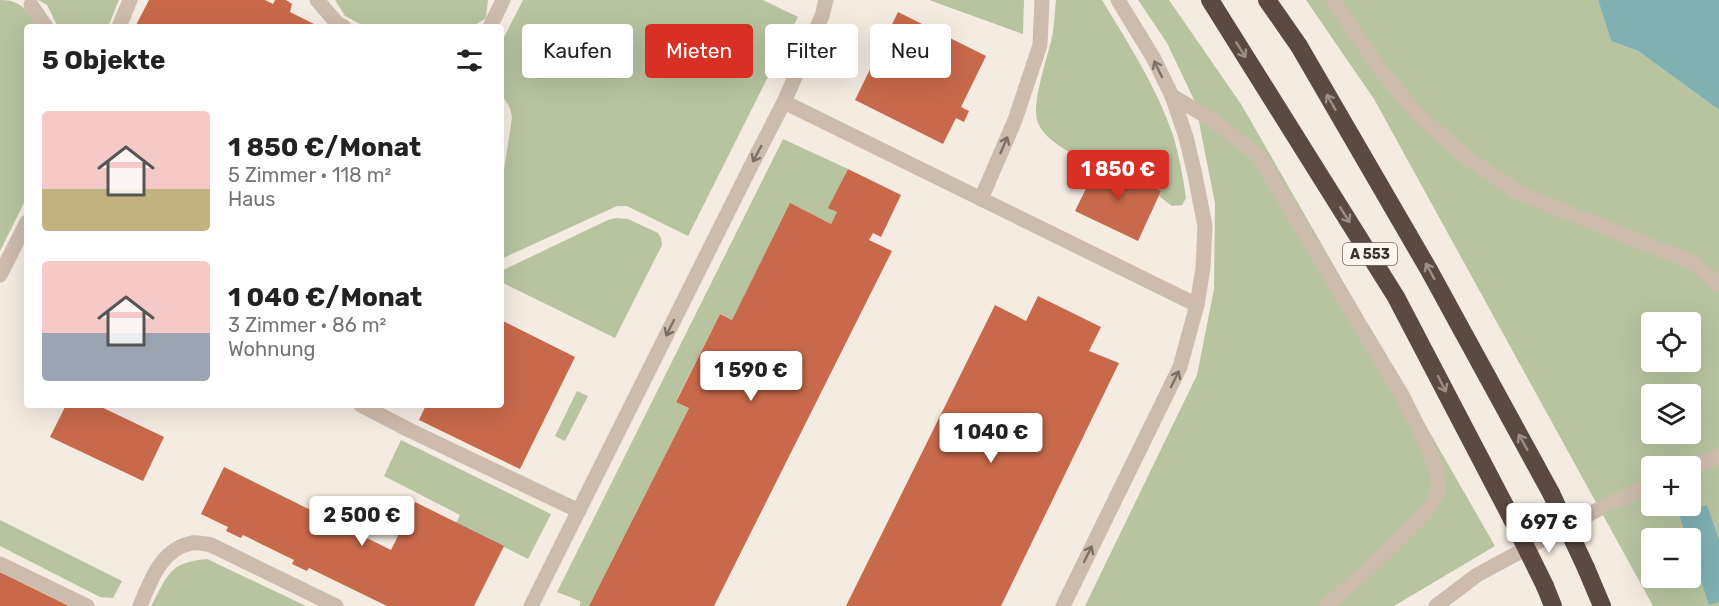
<!DOCTYPE html>
<html lang="de">
<head>
<meta charset="utf-8">
<style>
  :root { --surface:#fff; --page:#f2f2f2; --text:#222; --muted:#767676; --accent:#d93025 }
  body { margin:0; font-family:Rubik,sans-serif; background:var(--page); color:var(--text); height:100vh; display:flex; flex-direction:column; font-size:22px; white-space:nowrap }
  * { box-sizing:border-box; margin:0 }
  p { font-size:20px; color:var(--muted) }
  .icon { flex:none; width:33px; height:33px; fill:none; stroke:currentColor; stroke-width:2; stroke-linecap:round; stroke-linejoin:round }
  .map { position:relative; flex:1; overflow:hidden }
  .sheet { position:absolute; left:24px; top:24px; width:480px; height:384px; display:flex; flex-direction:column; background:var(--surface); border-radius:6px; box-shadow:0 6px 24px #0002 }
  .sheet>* { flex:none }
  .banner { position:absolute; left:522px; top:24px; width:570px; height:54px; display:flex; gap:12px }
  .controls { position:absolute; left:1641px; top:312px; display:grid; gap:12px }
  .controls a { display:grid; place-items:center; width:60px; height:60px; border-radius:6px; background:var(--surface); box-shadow:0 6px 24px #0002; font-size:30px }
  .price { position:absolute; translate:-50% -51px; padding:0 14px; border-radius:6px; background:#fff; color:#222; font-size:20px; line-height:39px; filter:drop-shadow(0 2px 3px #0008) }
  .price::after { content:''; position:absolute; left:50%; top:36px; width:18px; height:14px; margin-left:-9px; background:inherit; clip-path:polygon(0 0,100% 0,50% 100%) }
  .price.on { background:var(--accent); color:#fff }
  ul { padding:0; list-style:none }
  li { display:flex; align-items:center; gap:18px; height:150px; padding:0 18px }
  li span { display:grid; place-items:center; flex:none; width:168px; height:120px; border-radius:6px; color:#555 }
  li>.icon { margin-inline-start:auto }
  span .icon { width:72px; height:72px; fill:#fffc; stroke-width:1 }
  li b { font-size:26px }
  h2 { display:flex; justify-content:space-between; align-items:center; height:72px; padding:0 18px; font-size:26px }
  .chip { padding:0 21px; border-radius:6px; background:var(--surface); box-shadow:0 6px 24px #0002; font-size:21px; line-height:54px }
  .chip.on { background:var(--accent); color:#fff }
  .map>svg:first-child { display:block }
  .green { fill:#b8c4a0; fill-rule:evenodd }
  .water { fill:#7fb0b2 }
  .building { fill:#c8694b }
  .lines { fill:none; stroke-linecap:round; stroke-linejoin:round }
  .lane { stroke:#cdbbac; stroke-width:15 }
  .street { stroke:#cdbbac; stroke-width:15 }
  .highway { stroke:#5c4a42; stroke-width:18 }
  .highway-bridge { stroke:#5c4a42; stroke-width:18 }
  .oneway { stroke:#9c8e87 }
  .oneway2 { stroke:#7d6f65 }
  .labels { text-anchor:middle; stroke-width:4.5; stroke-linejoin:round; paint-order:stroke }
  .shield { fill:#fbf5ee; stroke:#756b66; stroke-width:1.5 }
  .shield-label { font-size:14px; font-weight:bold; fill:#3b302b }
</style>
</head>
<body>
<div class="map">
<svg width="1719" height="606" viewBox="0 0 1719 606">
  <rect width="100%" height="100%" fill="#f4ebe1"/>
  <g class="green">
    <path d="M 0,0 C 22,0 27,11 39,27 L 27,27 L 27,197 L 0,251 Z"/>
    <polygon points="38,0 119,0 108,27 58,27 47,5"/>
    <polygon points="335,0 488,0 486,18 472,27 366,27 345,16"/>
    <path d="M 523,0 L 763,0 L 798,17 L 688,236 L 627,206 L 617,206 L 501,259 L 501,189 L 512,118 C 511,108 508,103 501,95 L 501,43 Z"/>
    <polygon points="929,0 1024,0 1023,34"/>
    <path d="M 1056,0 L 1102,0 C 1128,43 1156,86 1173,135 C 1179,155 1183,177 1186,198 L 1182,205 L 1172,206 L 1159,196 L 1161,191 L 1101,160 L 1097,166 C 1079,157 1046,143 1038,123 C 1030,104 1049,55 1053,32 C 1054,22 1055,11 1056,0 Z"/>
    <polygon points="1138,0 1169,0 1241,104 1495,546 1394,606 1085,606 1197,375 1214,289 1215,203 1195,102 1167,43"/>
    <path d="M 1306,0 L 1598,0 L 1611,41 L 1638,51 L 1719,110 L 1719,606 L 1653,606 L 1374,99 ZM 1652,322 L 1690,322 L 1690,362 L 1652,362 ZM 1652,394 L 1690,394 L 1690,434 L 1652,434 ZM 1652,466 L 1690,466 L 1690,506 L 1652,506 ZM 1652,538 L 1690,538 L 1690,578 L 1652,578 Z"/>
    <polygon points="783,139 848,169 829,207 837,212 831,224 790,204 732,320 720,314 676,401 689,408 589,606 580,606 580,601 557,592"/>
    <polygon points="616,218 628,219 658,233 661,238 662,245 615,338 501,282 501,271 608,220"/>
    <polygon points="577,391 588,396 565,441 555,436"/>
    <polygon points="401,440 551,514 528,559 456,523 460,515 384,476"/>
    <polygon points="0,520 122,581 113,598 100,597 0,546"/>
    <path d="M 207,559 L 306,606 L 151,606 C 168,576 168,562 207,559 Z"/>
  </g>
  <g class="water">
    <polygon points="1598,0 1719,0 1719,110 1638,51 1611,41"/>
    <polygon points="1707,505 1719,540 1719,602 1709,605 1691,550 1690,538 1687,538 1679,514"/>
  </g>
  <g class="building">
    <polygon points="149,0 265,0 273,4 275,0 286,0 292,4 290,12 320,27 135,27"/>
    <polygon points="898,12 986,56 961,107 969,111 964,122 956,118 943,144 855,100"/>
    <polygon points="1100,160 1161,191 1138,241 1075,211"/>
    <polygon points="848,169 901,195 881,237 873,233 869,240 892,251 714,606 589,606 689,408 676,402 720,314 732,320 790,203 831,224 837,212 828,208"/>
    <polygon points="1038,296 1101,327 1089,351 1119,363 1001,606 846,606 995,305 1026,321"/>
    <polygon points="501,320 575,357 520,469 419,420 426,405 501,405"/>
    <polygon points="66,405 97,405 164,437 143,481 50,437"/>
    <polygon points="224,467 391,550 415,502 504,546 474,606 387,606 309,568 307,571 292,564 294,560 243,535 241,538 226,531 228,527 201,514"/>
    <polygon points="0,572 69,606 0,606"/>
  </g>
  <g class="lines">
    <g class="lane">
      <polyline points="317,0 337,23 344,27"/>
      <polyline points="31,5 46,27"/>
      <polyline points="119,27 130,0"/>
      <polyline points="490,27 503,0"/>
      <polyline points="1172,96 1211,119 1258,155 1402,395 1426,443 1436,468 1439,489 1429,509 1363,574 1326,606"/>
      <polyline points="784,102 1197,305"/>
      <polyline points="981,199 1015,120 1040,45 1042,0"/>
      <polyline points="0,275 27,222"/>
      <polyline points="361,405 407,429 579,511"/>
      <polyline points="0,564 87,606"/>
      <path d="M 140,606 C 151,580 161,549 192,543 C 198,542 205,544 211,545 L 336,606"/>
      <polyline points="531,606 752,164 784,102 822,16 826,0"/>
      <polyline points="1063,606 1180,367 1197,305 1203,268 1205,226 1195,175 1186,137 1172,96 1154,59 1118,0"/>
    </g>
    <g class="street">
      <polyline points="1333,0 1379,68 1418,115 1467,158 1519,193 1694,263 1719,285"/>
      <polyline points="1690,468 1719,456"/>
      <polyline points="1436,606 1477,575 1610,503 1652,485"/>
    </g>
    <g class="highway">
      <polyline points="1210,0 1396,297 1512,519"/>
      <polyline points="1267,0 1299,46 1429,270 1551,493"/>
      <polyline points="1586,568 1602,606"/>
      <polyline points="1545,586 1553,606"/>
    </g>
    <g class="highway-bridge">
      <polyline points="1551,493 1586,568"/>
      <polyline points="1512,519 1545,586"/>
    </g>
  </g>
  <defs><path id="oneway-shaft" d="M-6 0H5M1.5-3L5.5 0L1.5 3" fill="none" stroke-width="1.6" stroke-linecap="round" stroke-linejoin="round" transform="scale(1.5)"/></defs>
  <g class="oneway">
    <use href="#oneway-shaft" transform="translate(1241 50) rotate(58)"/>
    <use href="#oneway-shaft" transform="translate(1331 102) rotate(-120)"/>
    <use href="#oneway-shaft" transform="translate(1345 215) rotate(58)"/>
    <use href="#oneway-shaft" transform="translate(1430 271) rotate(-119)"/>
    <use href="#oneway-shaft" transform="translate(1442 384) rotate(63)"/>
    <use href="#oneway-shaft" transform="translate(1523 442) rotate(-119)"/>
  </g>
  <g class="oneway2">
    <use href="#oneway-shaft" transform="translate(1158 69) rotate(-116)"/>
    <use href="#oneway-shaft" transform="translate(1004 145) rotate(-67)"/>
    <use href="#oneway-shaft" transform="translate(757 154) rotate(118)"/>
    <use href="#oneway-shaft" transform="translate(670 328) rotate(117)"/>
    <use href="#oneway-shaft" transform="translate(1175 379) rotate(-64)"/>
    <use href="#oneway-shaft" transform="translate(1088 554) rotate(-64)"/>
  </g>
  <g class="labels">
    <rect class="shield" x="1343" y="243" width="54" height="22" rx="4.5"/>
    <g class="shield-label">
      <text x="1370" y="259">A 553</text>
    </g>
  </g>
</svg>
<div class="controls">
<a><svg class="icon" aria-label="locate" viewBox="0 0 24 24"><circle cx="12" cy="12" r="6"/><path d="M12 2v4M12 18v4M2 12h4M18 12h4"/></svg></a>
<a><svg class="icon" aria-label="layers" viewBox="0 0 24 24"><path d="M12 4l9 5-9 5-9-5zM3 14l9 5 9-5"/></svg></a>
<a>+</a>
<a>−</a>
</div>
<b class="price on" style="left:1118px;top:201px">1 850 €</b>
<b class="price" style="left:751px;top:402px">1 590 €</b>
<b class="price" style="left:991px;top:464px">1 040 €</b>
<b class="price" style="left:362px;top:547px">2 500 €</b>
<b class="price" style="left:1549px;top:554px">697 €</b>
<div class="banner">
<a class="chip">Kaufen</a>
<a class="chip on">Mieten</a>
<a class="chip">Filter</a>
<a class="chip">Neu</a>
</div>
<section class="sheet">
<h2>5 Objekte<svg class="icon" aria-label="filters" viewBox="0 0 24 24"><path d="M4 7h16M4 17h16"/><circle cx="9" cy="7" r="2"/><circle cx="15" cy="17" r="2"/></svg></h2>
<ul>
<li><span style="background:linear-gradient(#f6c9c9 65%,#c2b280 0)"><svg class="icon" aria-label="home" viewBox="0 0 24 24"><path d="M3 11l9-7 9 7M6 9v11h12V9"/></svg></span><div><b>1 850 €/Monat</b><p>5 Zimmer · 118 m²</p><p>Haus</p></div></li>
<li><span style="background:linear-gradient(#f6c9c9 60%,#9aa5b1 0)"><svg class="icon" aria-label="home" viewBox="0 0 24 24"><path d="M3 11l9-7 9 7M6 9v11h12V9"/></svg></span><div><b>1 040 €/Monat</b><p>3 Zimmer · 86 m²</p><p>Wohnung</p></div></li>
</ul>
</section>
</div>
</body>
</html>
